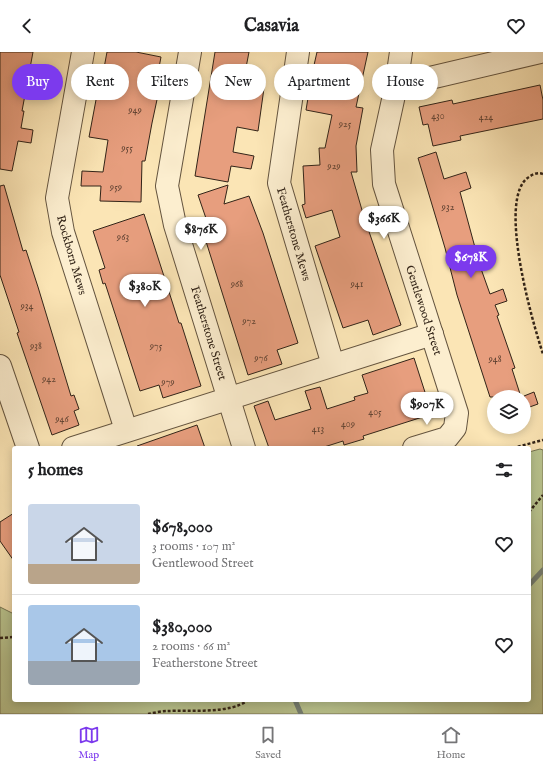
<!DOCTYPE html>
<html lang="en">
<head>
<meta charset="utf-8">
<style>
  :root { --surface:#fff; --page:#f2f2f2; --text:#202124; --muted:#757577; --line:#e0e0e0; --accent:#7c3aed }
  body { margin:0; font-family:"IM FELL English",serif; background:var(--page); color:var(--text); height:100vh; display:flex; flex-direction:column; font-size:15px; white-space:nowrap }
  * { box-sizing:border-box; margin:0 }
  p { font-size:13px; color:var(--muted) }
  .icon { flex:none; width:22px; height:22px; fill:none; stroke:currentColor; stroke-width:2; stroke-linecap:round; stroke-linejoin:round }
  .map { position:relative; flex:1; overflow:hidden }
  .drawer { position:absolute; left:12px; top:394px; width:519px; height:256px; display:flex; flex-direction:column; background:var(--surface); border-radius:4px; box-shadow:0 2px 10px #0003 }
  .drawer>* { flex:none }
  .guide { position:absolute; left:12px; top:12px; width:519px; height:36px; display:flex; gap:8px }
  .tools { position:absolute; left:487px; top:338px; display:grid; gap:8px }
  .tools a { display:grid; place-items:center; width:44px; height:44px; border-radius:50%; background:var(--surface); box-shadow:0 2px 10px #0003; font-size:20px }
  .price { position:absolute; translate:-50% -34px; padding:0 9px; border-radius:14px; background:#fff; color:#222; font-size:13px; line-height:26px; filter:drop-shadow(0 1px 2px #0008) }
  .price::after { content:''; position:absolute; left:50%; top:24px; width:12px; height:9px; margin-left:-6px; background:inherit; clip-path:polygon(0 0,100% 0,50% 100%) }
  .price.active { background:var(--accent); color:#fff }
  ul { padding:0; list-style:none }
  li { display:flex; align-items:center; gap:12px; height:100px; padding:0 16px }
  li+li { border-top:1px solid var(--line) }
  li span { display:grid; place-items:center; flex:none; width:112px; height:80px; border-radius:4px; color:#555 }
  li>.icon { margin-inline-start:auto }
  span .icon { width:48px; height:48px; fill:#fffc; stroke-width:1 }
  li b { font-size:17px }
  h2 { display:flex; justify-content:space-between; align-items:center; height:48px; padding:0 16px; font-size:17px }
  .pill { padding:0 14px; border-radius:18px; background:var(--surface); box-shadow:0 2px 10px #0003; font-size:14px; line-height:36px }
  .pill.active { background:var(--accent); color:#fff }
  header { display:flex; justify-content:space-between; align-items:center; height:52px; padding:0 16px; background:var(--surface); font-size:18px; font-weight:800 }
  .tab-bar { display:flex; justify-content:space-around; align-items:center; height:56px; border-top:1px solid var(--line); background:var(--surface); font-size:11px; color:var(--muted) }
  .tab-bar a { display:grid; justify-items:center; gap:2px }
  .tab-bar .active { color:var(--accent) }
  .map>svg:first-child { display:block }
  .green { fill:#bac691; stroke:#767554 }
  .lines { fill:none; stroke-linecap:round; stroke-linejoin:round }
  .stream { stroke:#748076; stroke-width:5 }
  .building { fill:#e79e7e; stroke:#322418 }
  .minor-casing { stroke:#64543f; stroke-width:24 }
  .path { stroke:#322418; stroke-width:2.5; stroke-dasharray:3 2; stroke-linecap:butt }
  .minor { stroke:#fceecf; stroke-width:22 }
  .labels { text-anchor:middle; stroke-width:3; stroke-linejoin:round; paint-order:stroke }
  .number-label { font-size:10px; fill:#5f4232 }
  .street-label { font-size:12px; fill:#322418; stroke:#fceecf }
</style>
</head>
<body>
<header><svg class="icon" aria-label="back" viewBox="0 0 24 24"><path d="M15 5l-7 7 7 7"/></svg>Casavia<svg class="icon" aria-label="heart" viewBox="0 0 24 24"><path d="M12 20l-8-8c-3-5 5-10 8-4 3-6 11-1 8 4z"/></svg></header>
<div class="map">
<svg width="543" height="662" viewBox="0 0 543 662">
  <rect width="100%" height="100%" fill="#fbe5b5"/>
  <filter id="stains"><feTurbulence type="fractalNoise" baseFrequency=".005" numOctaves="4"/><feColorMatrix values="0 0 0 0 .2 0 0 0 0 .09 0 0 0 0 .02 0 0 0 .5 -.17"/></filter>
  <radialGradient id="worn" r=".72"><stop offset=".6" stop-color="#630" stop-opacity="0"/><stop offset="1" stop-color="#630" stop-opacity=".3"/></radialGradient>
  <polygon class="green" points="540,397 543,398 543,662 0,662 0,555 14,562 14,648 529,648 529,400"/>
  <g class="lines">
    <g class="stream">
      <polyline points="529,533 543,518"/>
      <polyline points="295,648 301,662"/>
    </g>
  </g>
  <g class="building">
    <polygon points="0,0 33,0 22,59 24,59 21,76 33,78 31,91 18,89 12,119 0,117"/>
    <polygon points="107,0 136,0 161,5 154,42 158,43 152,71 145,109 142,109 141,150 100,149 101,134 81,134 82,119 103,120 108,88 89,85 99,32 101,32"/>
    <polygon points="215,0 249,0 244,26 265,29 258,79 237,75 233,100 254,104 251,117 231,114 228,130 195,124"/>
    <polygon points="317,0 368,0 356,55 363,56 356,94 357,120 351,120 364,165 401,273 373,283 368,268 343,276 315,194 340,185 332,158 306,166 302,153 305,152 303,114 320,113 319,96 325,96 332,63 306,58 309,40 305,39 307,26 308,21 312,22"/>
    <polygon points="540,33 543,48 543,67 460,84 461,88 433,94 428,72 423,73 419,55 452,48 453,52"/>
    <polygon points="436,100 444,127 466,120 471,136 460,140 480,214 490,242 503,237 507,249 495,253 499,263 497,264 515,316 512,317 521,345 490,345 457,243 445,196 418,106"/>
    <polygon points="4,133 23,199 26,198 38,235 71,344 74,343 79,357 74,359 79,373 52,383 17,281 19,280 0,223 0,134"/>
    <polygon points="228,133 224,152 249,144 263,181 298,291 277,298 282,312 248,323 204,183 211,181 198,143"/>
    <polygon points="144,162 179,271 181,271 201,334 163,346 159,333 140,339 105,231 103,232 99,218 105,216 93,179"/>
    <polygon points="414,306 432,362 363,384 364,387 344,393 343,389 321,396 269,396 254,354 268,349 275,368 311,357 305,339 320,335 327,357 355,348 354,345 368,341 362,323"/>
    <polygon points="534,340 538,352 524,357 524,344"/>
    <polygon points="197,373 205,396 138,396 137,394"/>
    <polygon points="14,461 14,509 0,489 0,470"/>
  </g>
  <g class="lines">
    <g class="minor-casing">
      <g id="minor">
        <polyline points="83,0 57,146 63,180 126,378"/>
        <polyline points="190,0 167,134 175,173 244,396"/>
        <polyline points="298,0 279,131 333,313"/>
        <polyline points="401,0 396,34 382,98 384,132 457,361 455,376 447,386 414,396"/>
        <polyline points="396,34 540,0"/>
        <polyline points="0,314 28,396"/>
        <polyline points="73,396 432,282"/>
      </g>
    </g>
    <g class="path">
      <path d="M 543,122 C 538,120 533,122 529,125 C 496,145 533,272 543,302"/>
      <polyline points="513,396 543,388"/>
      <polyline points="529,460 543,443"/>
      <polyline points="0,586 14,585"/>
      <path d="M 148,662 C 154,661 161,659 167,659 C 190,658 231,662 248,648"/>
    </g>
    <use href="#minor" class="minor"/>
  </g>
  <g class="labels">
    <g class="number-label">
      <text x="135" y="61">949</text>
      <text x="438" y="67">430</text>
      <text x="486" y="68">424</text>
      <text x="345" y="75">925</text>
      <text x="127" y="99">955</text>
      <text x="334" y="117">929</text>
      <text x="116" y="138">959</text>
      <text x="448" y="158">932</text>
      <text x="123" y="188">963</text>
      <text x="237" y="235">968</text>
      <text x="357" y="235">941</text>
      <text x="27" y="257">934</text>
      <text x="249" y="272">972</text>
      <text x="36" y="297">938</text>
      <text x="156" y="297">975</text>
      <text x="261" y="309">976</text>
      <text x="495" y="310">948</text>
      <text x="49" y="330">942</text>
      <text x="168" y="333">979</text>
      <text x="375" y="363">405</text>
      <text x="62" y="370">946</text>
      <text x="348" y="375">409</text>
      <text x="318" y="380">413</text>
    </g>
    <g class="street-label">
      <text transform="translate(294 182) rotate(74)" y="4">Featherstone Mews</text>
      <text transform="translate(72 203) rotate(74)" y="4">Rockborn Mews</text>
      <text transform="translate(424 258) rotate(72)" y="4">Gentlewood Street</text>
      <text transform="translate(209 281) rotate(73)" y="4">Featherstone Street</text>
    </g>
  </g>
  <rect width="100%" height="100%" filter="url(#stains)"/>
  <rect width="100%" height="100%" fill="url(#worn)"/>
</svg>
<div class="tools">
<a><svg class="icon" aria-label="layers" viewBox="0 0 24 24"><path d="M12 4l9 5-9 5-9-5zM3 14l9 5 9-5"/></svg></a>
</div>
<b class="price" style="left:384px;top:188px">$366K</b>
<b class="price" style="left:201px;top:199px">$876K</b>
<b class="price active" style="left:471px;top:227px">$678K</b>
<b class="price" style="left:145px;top:256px">$380K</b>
<b class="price" style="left:427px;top:374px">$907K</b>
<div class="guide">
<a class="pill active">Buy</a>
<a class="pill">Rent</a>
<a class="pill">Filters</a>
<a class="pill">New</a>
<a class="pill">Apartment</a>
<a class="pill">House</a>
</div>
<section class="drawer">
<h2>5 homes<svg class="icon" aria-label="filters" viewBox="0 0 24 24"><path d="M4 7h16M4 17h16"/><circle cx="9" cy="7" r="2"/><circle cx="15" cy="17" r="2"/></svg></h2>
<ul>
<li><span style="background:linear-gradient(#c9d6e8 75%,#b9a48a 0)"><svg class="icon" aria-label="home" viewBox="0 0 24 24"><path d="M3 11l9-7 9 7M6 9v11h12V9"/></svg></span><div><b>$678,000</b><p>3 rooms · 107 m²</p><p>Gentlewood Street</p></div><svg class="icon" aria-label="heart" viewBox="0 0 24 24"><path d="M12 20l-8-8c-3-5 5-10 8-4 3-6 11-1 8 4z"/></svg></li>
<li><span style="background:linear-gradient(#a9c7e8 70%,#9aa5b1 0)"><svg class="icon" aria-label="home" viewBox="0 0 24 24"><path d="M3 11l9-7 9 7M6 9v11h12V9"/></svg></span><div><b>$380,000</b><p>2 rooms · 66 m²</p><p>Featherstone Street</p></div><svg class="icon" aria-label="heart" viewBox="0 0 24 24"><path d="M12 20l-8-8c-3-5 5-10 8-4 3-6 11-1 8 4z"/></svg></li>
</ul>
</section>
</div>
<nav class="tab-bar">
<a class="active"><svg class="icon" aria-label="map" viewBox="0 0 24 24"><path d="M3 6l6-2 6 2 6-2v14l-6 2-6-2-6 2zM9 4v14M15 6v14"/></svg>Map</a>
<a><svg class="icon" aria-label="saved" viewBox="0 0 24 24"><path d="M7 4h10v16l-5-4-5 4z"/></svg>Saved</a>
<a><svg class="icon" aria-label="home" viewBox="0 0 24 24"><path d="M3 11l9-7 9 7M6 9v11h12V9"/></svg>Home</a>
</nav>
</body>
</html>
